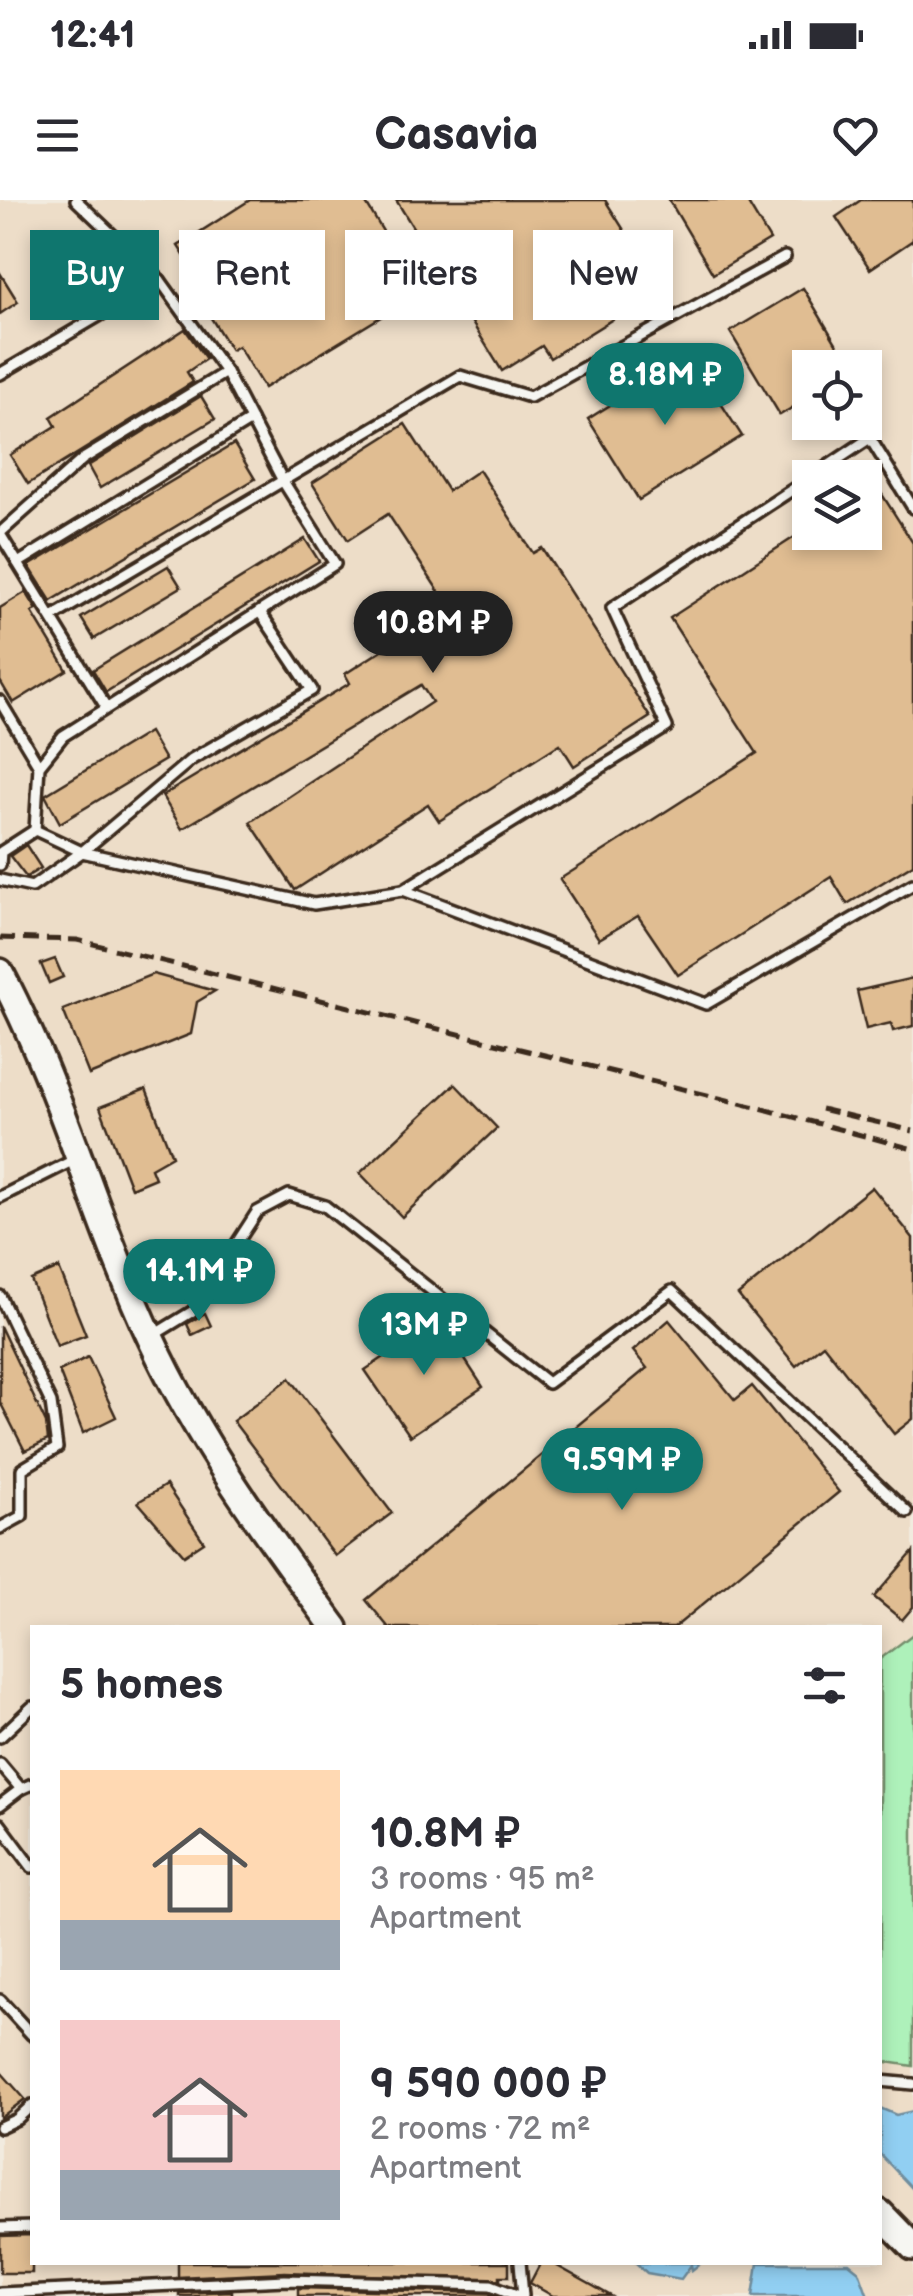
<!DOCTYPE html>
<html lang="en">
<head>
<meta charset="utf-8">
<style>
  :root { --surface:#fff; --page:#f7f7f7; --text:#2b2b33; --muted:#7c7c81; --accent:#0f766e }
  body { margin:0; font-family:"Balsamiq Sans",sans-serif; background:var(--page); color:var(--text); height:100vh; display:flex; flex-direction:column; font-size:38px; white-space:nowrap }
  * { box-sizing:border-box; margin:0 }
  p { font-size:32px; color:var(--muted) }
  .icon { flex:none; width:55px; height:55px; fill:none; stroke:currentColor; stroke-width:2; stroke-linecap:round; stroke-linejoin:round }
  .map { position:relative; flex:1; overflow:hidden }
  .sheet { position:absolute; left:30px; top:1425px; width:852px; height:640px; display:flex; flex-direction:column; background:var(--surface); border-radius:0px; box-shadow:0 5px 15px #0003 }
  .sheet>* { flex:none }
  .top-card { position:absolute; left:30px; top:30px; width:855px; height:90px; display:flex; gap:20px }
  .tools { position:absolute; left:792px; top:150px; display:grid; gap:20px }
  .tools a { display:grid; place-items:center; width:90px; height:90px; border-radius:0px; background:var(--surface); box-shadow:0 5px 15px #0003; font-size:50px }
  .price { position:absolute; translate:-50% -85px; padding:0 22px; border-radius:35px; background:var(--accent); color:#fff; font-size:32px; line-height:65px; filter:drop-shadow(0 2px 5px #0008) }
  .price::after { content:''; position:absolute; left:50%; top:60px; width:30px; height:22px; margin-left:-15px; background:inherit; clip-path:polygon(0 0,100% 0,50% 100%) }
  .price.current { background:#222; color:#fff }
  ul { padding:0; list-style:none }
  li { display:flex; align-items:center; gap:30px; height:250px; padding:0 30px }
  li span { display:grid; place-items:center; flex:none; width:280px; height:200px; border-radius:0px; color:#555 }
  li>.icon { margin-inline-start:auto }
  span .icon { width:120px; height:120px; fill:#fffc; stroke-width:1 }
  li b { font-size:42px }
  h2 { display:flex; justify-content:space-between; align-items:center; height:120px; padding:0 30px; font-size:42px }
  .pill { padding:0 35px; border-radius:0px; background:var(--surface); box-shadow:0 5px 15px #0003; font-size:35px; line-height:90px }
  .pill.current { background:var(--accent); color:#fff }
  .status { display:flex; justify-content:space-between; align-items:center; height:70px; padding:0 50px; background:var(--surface); direction:ltr }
  .status svg { height:28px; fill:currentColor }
  header { display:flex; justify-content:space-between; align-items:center; height:130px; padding:0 30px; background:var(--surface); font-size:45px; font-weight:700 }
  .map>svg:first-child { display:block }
  .built { fill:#edddc8; fill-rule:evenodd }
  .green { fill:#aef1ba; stroke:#748e6c; stroke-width:2.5 }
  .water { fill:#91cff2; stroke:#6f8d9d; stroke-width:2.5 }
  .building { fill:#e0bd92; stroke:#3b2a1e; stroke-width:2.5 }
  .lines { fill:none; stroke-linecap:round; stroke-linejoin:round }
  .lane-casing { stroke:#3b2a1e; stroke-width:16 }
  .secondary-casing { stroke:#3b2a1e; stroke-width:32 }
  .lane { stroke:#f6f6f2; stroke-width:9 }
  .secondary { stroke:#f6f6f2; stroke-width:25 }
  .rail { stroke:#3b2a1e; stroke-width:5; stroke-dasharray:15 8; stroke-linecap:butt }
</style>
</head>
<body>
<div class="status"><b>12:41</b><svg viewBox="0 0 49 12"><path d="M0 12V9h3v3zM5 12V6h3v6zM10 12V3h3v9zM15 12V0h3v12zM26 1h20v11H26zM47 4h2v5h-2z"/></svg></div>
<header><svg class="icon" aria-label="menu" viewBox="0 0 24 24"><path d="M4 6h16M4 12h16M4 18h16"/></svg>Casavia<svg class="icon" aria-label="heart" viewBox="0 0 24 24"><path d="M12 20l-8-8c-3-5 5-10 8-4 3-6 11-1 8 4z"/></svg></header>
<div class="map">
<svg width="913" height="2096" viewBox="0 0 913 2096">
  <rect width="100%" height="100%" fill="#f2ebdf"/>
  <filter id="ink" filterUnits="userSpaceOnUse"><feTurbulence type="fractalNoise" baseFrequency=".01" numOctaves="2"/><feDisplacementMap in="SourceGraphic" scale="20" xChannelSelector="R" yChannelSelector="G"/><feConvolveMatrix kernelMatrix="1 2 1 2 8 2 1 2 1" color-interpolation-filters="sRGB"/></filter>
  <g filter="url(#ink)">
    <path class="built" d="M 0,0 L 913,0 L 913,2096 L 0,2096 ZM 810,168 L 865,168 L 865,222 L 810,222 ZM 810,278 L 865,278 L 865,332 L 810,332 ZM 32,1428 L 880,1428 L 880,2062 L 32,2062 Z"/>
    <polygon class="green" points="913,1434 913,1866 880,1861 880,1459"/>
    <g class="water">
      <polygon points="880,1908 896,1915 913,1911 913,1989 880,1954"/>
      <polygon points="636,2063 701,2063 692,2070 691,2065 681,2079 647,2073"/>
      <polygon points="758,2063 849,2063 859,2071 868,2096 753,2096"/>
    </g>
    <g class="building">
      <polygon points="250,0 364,0 395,51 389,55 415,96 264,188 238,146 231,150 203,105 212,99 178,46"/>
      <polygon points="396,0 605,0 653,76 616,99 624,112 550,158 542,146 502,171"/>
      <polygon points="669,0 746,0 770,40 713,74"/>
      <polygon points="861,0 913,0 913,40 870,69 836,17"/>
      <polygon points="0,73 18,102 0,114"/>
      <polygon points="803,88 851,168 810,168 810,197 780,215 730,132"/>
      <polygon points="185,129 206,159 187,172 193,182 28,284 10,255 56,226 51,217"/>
      <polygon points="690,155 742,236 639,300 588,219"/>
      <polygon points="201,196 215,219 100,288 88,266"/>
      <polygon points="405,224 448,291 479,270 533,353 542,348 650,517 574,566 560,544 439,621 428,604 295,690 250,622 432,502 421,485 182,629 162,596 350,483 345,474 449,407 388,314 348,340 312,283"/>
      <polygon points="234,244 255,279 51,401 29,366"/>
      <polygon points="876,285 913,343 913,664 847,704 831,677 678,775 638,716 599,739 560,679 757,553 670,418 810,327 810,332 865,332 865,292"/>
      <polygon points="305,339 319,361 106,492 93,470"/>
      <polygon points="168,366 181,387 94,439 81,418"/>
      <polygon points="26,392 37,410 32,412 67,470 13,503 0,481 0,408"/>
      <polygon points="149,532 165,560 60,623 45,595"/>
      <polygon points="26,645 41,668 26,677 10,656"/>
      <polygon points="55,759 63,777 49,783 41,764"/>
      <polygon points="153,774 215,791 197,802 191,834 89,875 63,810"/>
      <polygon points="913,778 913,826 893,831 891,823 866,829 857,791"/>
      <polygon points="455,884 497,928 402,1017 360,973"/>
      <polygon points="146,889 172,956 151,968 155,978 131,988 100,907"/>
      <polygon points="872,987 913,1038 913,1219 894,1234 823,1144 796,1166 738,1095"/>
      <polygon points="59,1068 86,1135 57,1146 31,1080"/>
      <polygon points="205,1113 211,1126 192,1135 187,1124"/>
      <polygon points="439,1120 483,1187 410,1236 365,1170"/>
      <polygon points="669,1120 735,1200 752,1186 839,1292 674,1428 389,1428 366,1400 647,1168 633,1151"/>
      <polygon points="0,1126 46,1223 48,1240 25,1251 0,1202"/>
      <polygon points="88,1157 116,1217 83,1233 59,1171"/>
      <polygon points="290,1178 392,1313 335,1356 233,1221"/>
      <polygon points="166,1285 204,1342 184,1355 138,1302"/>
      <polygon points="913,1352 913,1407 902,1420 874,1397"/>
      <polygon points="0,1871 25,1899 0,1918"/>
      <polygon points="32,2035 32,2073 0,2073 0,2036"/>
      <polygon points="178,2062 509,2062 509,2076 500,2076 500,2080 285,2072 178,2077"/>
      <polygon points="541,2062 550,2062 611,2096 553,2096 530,2083"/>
      <polygon points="298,2088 489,2093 497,2096 298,2096"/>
      <polygon points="232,2091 232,2096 179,2096 179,2093"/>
    </g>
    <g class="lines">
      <g class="lane-casing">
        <g id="lane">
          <polyline points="76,0 160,80"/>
          <polyline points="0,174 160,80 226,172 283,281 335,364 63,536 39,566 35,630"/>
          <polyline points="810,278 870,238 913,308"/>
          <polyline points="0,333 83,259 226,172"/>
          <polyline points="0,334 106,507"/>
          <polyline points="18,363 251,220"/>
          <polyline points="52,417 460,176 530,197 785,57"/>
          <polyline points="0,501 39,566"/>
          <polyline points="0,665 1,652 35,630 82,652 192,559 312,490 260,412"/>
          <polyline points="0,680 32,687 82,652 314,704 403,690 667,527 612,408 810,278"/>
          <polyline points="403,690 706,804 913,684"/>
          <polyline points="0,997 78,958"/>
          <polyline points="0,1096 51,1203 57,1248 22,1269 22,1316 0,1328"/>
          <polyline points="152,1136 193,1111 257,1012 289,995 325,1006 548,1183 672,1091 907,1312"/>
          <polyline points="0,1537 32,1507"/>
          <polyline points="0,1564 21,1589 32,1584"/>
          <polyline points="0,1605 21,1589"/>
          <polyline points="0,1624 32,1667"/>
          <polyline points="0,1800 32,1835"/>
          <polyline points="880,1881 913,1884"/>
          <polyline points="0,1927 17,1919 32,1905"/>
          <polyline points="0,2028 32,2027"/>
          <polyline points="520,2062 523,2096"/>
          <polyline points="0,2093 285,2080 491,2085 519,2096"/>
        </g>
      </g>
      <g class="secondary-casing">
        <g id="secondary">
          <path d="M 0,772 C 62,889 95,1019 151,1139 C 199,1243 267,1335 335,1428"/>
          <polyline points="880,2013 913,2047"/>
        </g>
      </g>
      <use href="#lane" class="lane"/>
      <use href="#secondary" class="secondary"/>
      <g class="rail">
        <polyline points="0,738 77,740 760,908 913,949"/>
        <polyline points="821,909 913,931"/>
      </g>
    </g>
  </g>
</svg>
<div class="tools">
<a><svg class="icon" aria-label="locate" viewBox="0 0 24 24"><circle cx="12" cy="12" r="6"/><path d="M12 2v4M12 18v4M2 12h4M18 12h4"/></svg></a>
<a><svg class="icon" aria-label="layers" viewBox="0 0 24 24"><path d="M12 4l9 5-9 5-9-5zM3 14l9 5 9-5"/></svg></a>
</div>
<b class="price" style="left:665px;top:228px">8.18M ₽</b>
<b class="price current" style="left:433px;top:476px">10.8M ₽</b>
<b class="price" style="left:199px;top:1124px">14.1M ₽</b>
<b class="price" style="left:424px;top:1178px">13M ₽</b>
<b class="price" style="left:622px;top:1313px">9.59M ₽</b>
<div class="top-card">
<a class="pill current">Buy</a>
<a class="pill">Rent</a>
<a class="pill">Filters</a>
<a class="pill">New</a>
</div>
<section class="sheet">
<h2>5 homes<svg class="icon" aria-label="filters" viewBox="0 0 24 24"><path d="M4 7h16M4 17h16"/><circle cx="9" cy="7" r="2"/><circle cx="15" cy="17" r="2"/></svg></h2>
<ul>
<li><span style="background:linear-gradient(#ffd9b3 75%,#9aa5b1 0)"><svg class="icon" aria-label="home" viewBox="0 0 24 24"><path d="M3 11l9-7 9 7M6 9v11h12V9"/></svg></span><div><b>10.8M ₽</b><p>3 rooms · 95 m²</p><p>Apartment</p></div></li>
<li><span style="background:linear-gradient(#f6c9c9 75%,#9aa5b1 0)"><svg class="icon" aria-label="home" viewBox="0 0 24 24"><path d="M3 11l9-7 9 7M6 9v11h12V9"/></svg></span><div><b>9 590 000 ₽</b><p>2 rooms · 72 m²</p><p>Apartment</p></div></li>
</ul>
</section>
</div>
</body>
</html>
